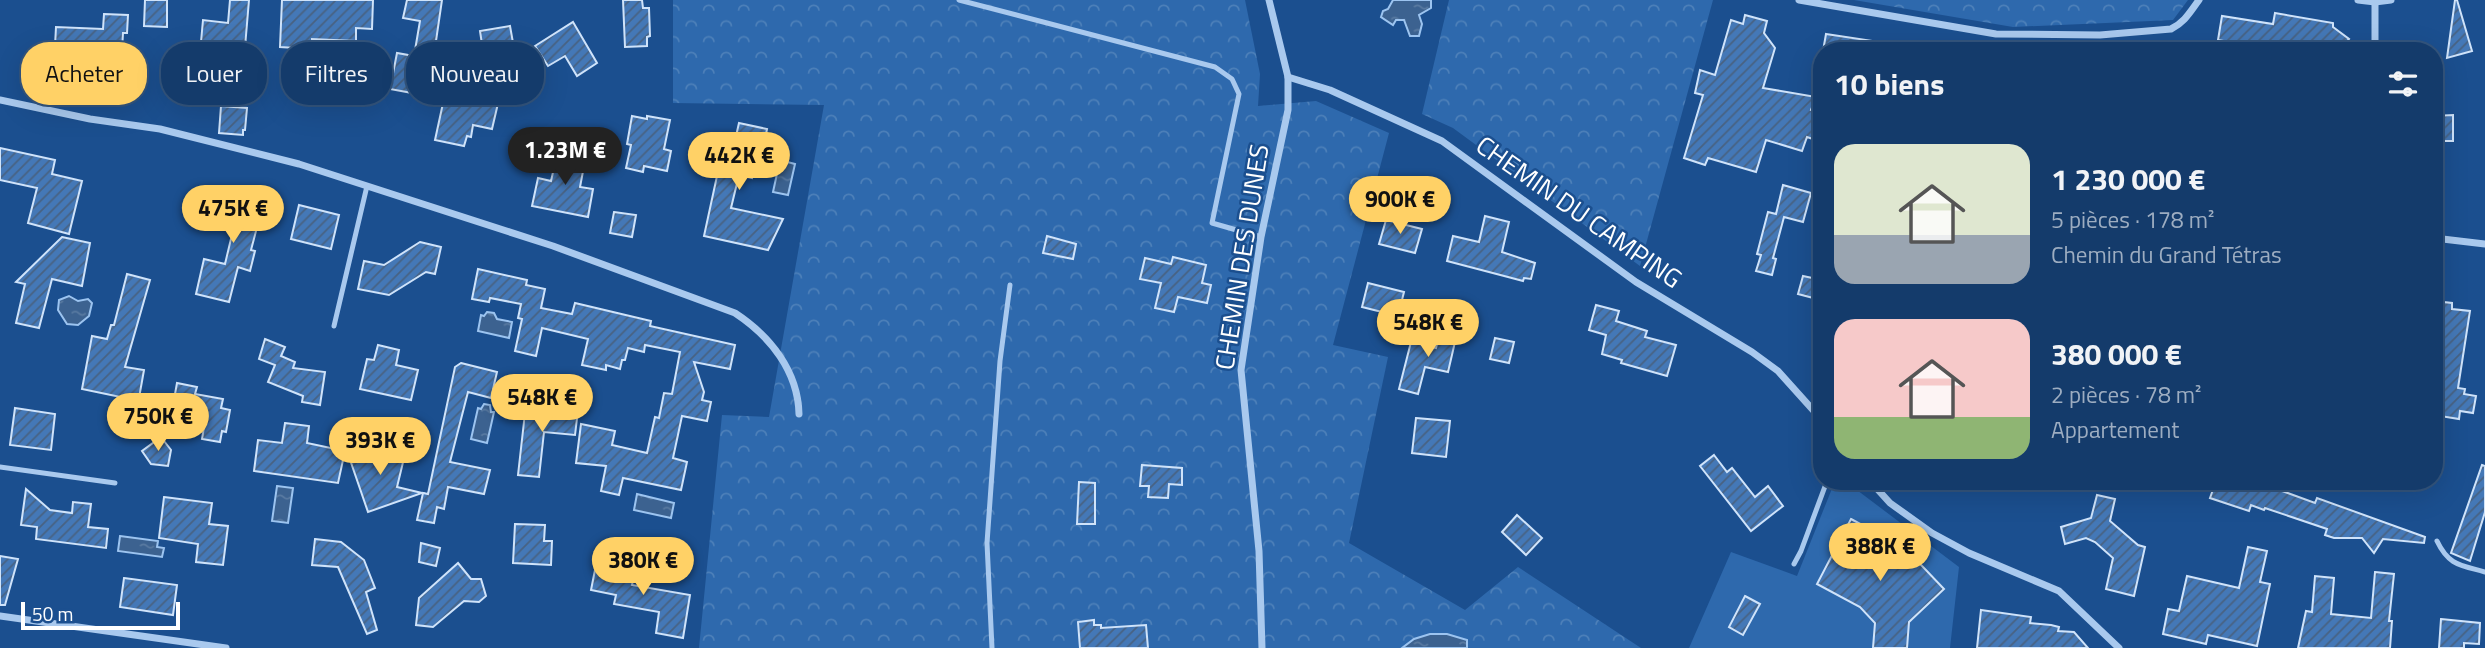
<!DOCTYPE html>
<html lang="fr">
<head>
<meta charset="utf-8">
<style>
  :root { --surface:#143b6b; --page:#214673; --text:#f1f3f6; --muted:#9dadc1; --line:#33557e; --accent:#ffd166 }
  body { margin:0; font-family:"Titillium Web",sans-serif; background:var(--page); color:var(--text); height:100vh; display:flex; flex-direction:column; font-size:26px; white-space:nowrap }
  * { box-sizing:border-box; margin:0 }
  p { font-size:23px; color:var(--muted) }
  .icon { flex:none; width:38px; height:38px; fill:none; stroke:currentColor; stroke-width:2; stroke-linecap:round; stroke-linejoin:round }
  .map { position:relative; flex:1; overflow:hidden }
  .side { position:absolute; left:1813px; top:42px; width:630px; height:448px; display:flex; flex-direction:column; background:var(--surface); border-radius:28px; box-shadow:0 7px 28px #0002,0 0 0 2px var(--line) }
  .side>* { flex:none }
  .hud { position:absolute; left:21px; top:42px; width:665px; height:63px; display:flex; gap:14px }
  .scale { position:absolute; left:21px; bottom:18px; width:159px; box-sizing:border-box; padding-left:7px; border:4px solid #fff; border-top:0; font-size:19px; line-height:24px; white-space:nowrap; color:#fff; -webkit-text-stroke:5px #1b4f8f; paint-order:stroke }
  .price { position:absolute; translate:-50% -60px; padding:0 16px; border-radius:24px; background:var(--accent); color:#111; font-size:23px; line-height:46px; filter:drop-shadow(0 2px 4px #0008) }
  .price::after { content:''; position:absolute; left:50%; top:42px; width:21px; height:16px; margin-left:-10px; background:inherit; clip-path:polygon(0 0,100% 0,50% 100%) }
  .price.active { background:#222; color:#fff }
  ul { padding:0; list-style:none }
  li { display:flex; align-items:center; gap:21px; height:175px; padding:0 21px }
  li span { display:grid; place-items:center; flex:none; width:196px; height:140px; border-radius:21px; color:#555 }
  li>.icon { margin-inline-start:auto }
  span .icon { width:84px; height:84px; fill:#fffc; stroke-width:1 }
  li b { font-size:30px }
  h2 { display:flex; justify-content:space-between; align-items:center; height:84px; padding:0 21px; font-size:30px }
  .tag { padding:0 24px; border-radius:28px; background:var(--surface); box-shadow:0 7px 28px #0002,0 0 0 2px var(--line); font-size:24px; line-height:63px }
  .tag.active { background:var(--accent); color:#111 }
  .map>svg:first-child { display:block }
  .grass { fill:#2e69ad }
  .forest { fill:url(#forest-crowns) }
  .water { fill:url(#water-ripples); stroke:#9cc4f0; stroke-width:2 }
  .building { fill:url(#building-hatch); stroke:#cfe3fa; stroke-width:2 }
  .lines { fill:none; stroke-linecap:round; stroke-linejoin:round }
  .lane { stroke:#a9c9ee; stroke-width:5 }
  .street { stroke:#a9c9ee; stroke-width:7 }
  .labels { text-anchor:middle; stroke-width:5; stroke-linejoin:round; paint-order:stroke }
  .street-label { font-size:26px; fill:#fff; stroke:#1b4f8f }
</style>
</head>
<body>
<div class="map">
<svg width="2485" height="648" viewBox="0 0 2485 648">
  <defs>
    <pattern id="forest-crowns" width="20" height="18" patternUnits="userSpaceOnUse" patternTransform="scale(1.75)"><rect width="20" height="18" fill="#2e69ad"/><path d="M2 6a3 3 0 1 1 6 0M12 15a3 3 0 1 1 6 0" fill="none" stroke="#4d80b9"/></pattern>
    <pattern id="water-ripples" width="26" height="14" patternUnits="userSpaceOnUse" patternTransform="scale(1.75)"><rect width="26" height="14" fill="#3c6290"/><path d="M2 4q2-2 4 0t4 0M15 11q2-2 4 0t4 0" fill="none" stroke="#597aa1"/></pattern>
    <pattern id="building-hatch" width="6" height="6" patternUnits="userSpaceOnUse" patternTransform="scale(1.75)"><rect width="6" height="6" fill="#4478b7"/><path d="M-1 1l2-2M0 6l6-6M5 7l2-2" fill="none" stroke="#486282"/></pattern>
  </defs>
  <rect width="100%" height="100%" fill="#1b4f8f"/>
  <polygon class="grass" points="1835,481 1845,481 1959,567 1950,648 1689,648 1731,552 1797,576"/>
  <g class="forest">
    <polygon points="673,0 1245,0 1260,74 1258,106 1316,101 1389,133 1333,345 1388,357 1349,543 1465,610 1518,567 1641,648 699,648 722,415 769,417 824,105 673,103"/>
    <polygon points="1449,0 1713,0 1640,266 1453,128 1422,114"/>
    <polygon points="1854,0 2188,0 2173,20 2013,27"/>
  </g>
  <g class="water">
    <polygon points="1393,0 1431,0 1431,8 1419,15 1422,24 1419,36 1410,36 1404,20 1396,20 1393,25 1381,17 1383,11 1388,9"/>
    <polygon points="780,160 795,164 788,195 773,192"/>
    <polygon points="69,296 78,301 88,299 92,303 89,316 78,325 67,324 58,310 59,300"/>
    <polygon points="487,312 494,313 497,319 512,322 509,338 478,331 481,315 484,316"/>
    <polygon points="484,404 490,405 491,412 494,412 487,443 471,439 478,408 481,409"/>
    <polygon points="277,486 293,488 288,523 272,521"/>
    <polygon points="637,494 674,503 671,518 634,510"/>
    <polygon points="120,536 158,541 157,547 164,548 162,557 118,551"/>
    <polygon points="1430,634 1447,634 1467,640 1467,648 1402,648 1414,639"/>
  </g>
  <g class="building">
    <polygon points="145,0 167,0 167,27 144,26"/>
    <polygon points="230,0 249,0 244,59 221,57 219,76 198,75 203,20 228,23"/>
    <polygon points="282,0 373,0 372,29 356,28 356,41 312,39 312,49 280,47"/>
    <polygon points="407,0 442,0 436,41 434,41 423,95 390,89 397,53 414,56 420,21 403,18"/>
    <polygon points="623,0 642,0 643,8 649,8 650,36 647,37 647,46 625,47"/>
    <polygon points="2455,0 2457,0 2472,51 2447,58"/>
    <polygon points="2275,13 2333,23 2333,27 2349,39 2339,51 2324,51 2319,46 2295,42 2294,51 2268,51 2269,49 2218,40 2222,16 2273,24"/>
    <polygon points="104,14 128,15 127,33 123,33 121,69 54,65 56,27 103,29"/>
    <polygon points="1745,15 1767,21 1764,33 1775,48 1763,88 1816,97 1811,110 1822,114 1822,142 1807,137 1802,151 1766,140 1756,172 1708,158 1705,165 1684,158 1703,95 1695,93 1700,70 1715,75 1731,20 1743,24"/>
    <polygon points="573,22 597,63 577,76 565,56 548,66 535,46"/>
    <polygon points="510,26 515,54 508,83 503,82 492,129 473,125 471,137 467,136 464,146 435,140 445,94 470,99 483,51 480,31"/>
    <polygon points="1826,34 1873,41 1872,51 1823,51"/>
    <polygon points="221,106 247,108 245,130 243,130 243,135 219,133"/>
    <polygon points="2453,115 2453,141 2434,141 2434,116"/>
    <polygon points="632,116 647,119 647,116 670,120 664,149 671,151 667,171 644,166 643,172 626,168 631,145 627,144"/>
    <polygon points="739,123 767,129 760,165 755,164 752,178 739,175 731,208 783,219 768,250 704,236 717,176 706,173 710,154 724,157 729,134 736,136"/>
    <polygon points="564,147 582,150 580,160 585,161 580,187 593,189 588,217 532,206 538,178 551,181 557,155 562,156"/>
    <polygon points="0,148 55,160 52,174 82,181 69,234 28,223 37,188 0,180"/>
    <polygon points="1783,185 1811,193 1803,222 1784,217 1773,258 1776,259 1772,275 1756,271 1761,255 1757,254 1768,212 1776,214"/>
    <polygon points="227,188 265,197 251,250 255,251 250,271 238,267 229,302 196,294 204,259 225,264 235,222 219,219"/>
    <polygon points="299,205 339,215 331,249 291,239"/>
    <polygon points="614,212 636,215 632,237 610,233"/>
    <polygon points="1485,216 1509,222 1502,252 1535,263 1531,279 1524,278 1523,281 1508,277 1447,261 1453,236 1479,242"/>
    <polygon points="1386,220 1422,229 1415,253 1379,244"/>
    <polygon points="1047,236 1076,244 1073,259 1043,253"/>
    <polygon points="62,237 90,243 82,286 52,279 39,328 16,323 25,284 16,282"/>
    <polygon points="420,242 441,247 435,274 426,272 389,295 358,289 364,261 384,265"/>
    <polygon points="1173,257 1206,265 1202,283 1211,285 1207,303 1178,297 1174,312 1155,308 1161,283 1140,279 1145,258 1171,264"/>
    <polygon points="478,269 527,280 526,285 545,289 541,308 572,314 575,303 651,321 650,326 735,345 730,369 694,362 704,392 702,400 711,402 707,421 682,416 673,458 687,462 681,490 623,478 619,495 601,491 606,466 576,463 581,424 615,431 612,445 647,453 655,417 659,418 664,393 672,394 680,352 645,345 644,352 628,348 625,360 622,360 620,369 606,365 606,370 582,365 588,339 542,328 536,356 515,351 522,319 518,318 521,304 490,298 489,302 472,299"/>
    <polygon points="127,274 150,280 125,367 144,370 139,398 173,405 177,383 197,387 195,394 223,399 221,408 230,410 226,432 222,431 220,442 202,439 204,427 182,422 152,438 141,423 131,421 135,400 82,389 92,336 107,339 111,325 114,325"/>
    <polygon points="1803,276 1822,280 1817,299 1798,294"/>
    <polygon points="1368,283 1404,292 1398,316 1362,307"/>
    <polygon points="2434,301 2452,303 2452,309 2470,311 2458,388 2465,389 2464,394 2476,396 2473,413 2460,411 2459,419 2434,415 2434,384 2442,336 2438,335 2440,320 2434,320"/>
    <polygon points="1596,305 1619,311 1616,321 1647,331 1645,337 1676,345 1667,376 1621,363 1622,360 1602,354 1606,335 1589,330"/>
    <polygon points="1442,324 1458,329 1448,372 1425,367 1418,394 1399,389 1411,342 1436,348"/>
    <polygon points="1495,338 1514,342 1509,363 1490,359"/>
    <polygon points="265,339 285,347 281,356 295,362 293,368 325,372 320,405 302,402 303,396 268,382 275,365 259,359"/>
    <polygon points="378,345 399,350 396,365 418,370 411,400 360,389 367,359 374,360"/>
    <polygon points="461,363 497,372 491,398 468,392 450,462 490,470 484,494 448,487 444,509 437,507 434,523 417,520 423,493 428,494 455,367"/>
    <polygon points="526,404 578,410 575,435 544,432 539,477 518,475"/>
    <polygon points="15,408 55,414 51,450 10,445"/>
    <polygon points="1416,418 1450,421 1446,457 1412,453"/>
    <polygon points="285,423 309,426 307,443 345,451 338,483 254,471 258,440 282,443"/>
    <polygon points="161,437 171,450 168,466 151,464 142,451"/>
    <polygon points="378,444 406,450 397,487 422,493 368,512 347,451 372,457"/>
    <polygon points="1714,455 1727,472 1732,468 1755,497 1768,486 1783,506 1751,531 1700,466"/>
    <polygon points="1142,465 1182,468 1182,485 1169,484 1168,498 1148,497 1149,486 1140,486"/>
    <polygon points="2482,465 2485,466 2485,512 2470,561 2451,553"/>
    <polygon points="2216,481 2255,481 2315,503 2317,498 2425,537 2424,543 2383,539 2374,553 2362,538 2334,538 2325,535 2327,529 2265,508 2264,510 2251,505 2249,511 2210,498"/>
    <polygon points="1079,482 1095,483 1095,524 1077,524"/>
    <polygon points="26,489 50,510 72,513 73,502 91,504 88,527 108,529 106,548 36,539 37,527 21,525"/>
    <polygon points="2097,495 2115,499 2110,521 2138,545 2145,547 2134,596 2106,589 2113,558 2095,542 2086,538 2065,544 2061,527 2091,518"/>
    <polygon points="164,497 212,503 209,524 228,526 223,565 196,562 198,544 159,538"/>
    <polygon points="1517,515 1542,538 1526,555 1502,532"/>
    <polygon points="1851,519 1905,548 1944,589 1909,622 1907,648 1873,648 1875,623 1860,607 1817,584"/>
    <polygon points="515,524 545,525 544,541 552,541 551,565 513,563"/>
    <polygon points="315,539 341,542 364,560 375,588 366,592 377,630 367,634 338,567 312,565"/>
    <polygon points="421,543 440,548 436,566 419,562"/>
    <polygon points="2248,547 2267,551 2260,582 2270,584 2257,646 2208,635 2206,644 2163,634 2168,609 2179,611 2187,576 2239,588"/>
    <polygon points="0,556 18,559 5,605 0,605"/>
    <polygon points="597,560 636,567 632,585 690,595 683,638 656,633 659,612 614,604 616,595 591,590"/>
    <polygon points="458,563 471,579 481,579 486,596 479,602 464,601 433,627 416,625 419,598"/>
    <polygon points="2375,572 2394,574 2389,621 2392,621 2390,648 2298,648 2306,611 2312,612 2315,576 2334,578 2331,614 2371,618"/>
    <polygon points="124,578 177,585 173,615 120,607"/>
    <polygon points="1745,596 1760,604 1743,635 1729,627"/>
    <polygon points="1981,610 2031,617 2030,623 2051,625 2059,627 2058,631 2074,632 2088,648 1977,648"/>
    <polygon points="2441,619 2480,623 2479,644 2464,643 2464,648 2439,648"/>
    <polygon points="1094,620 1094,625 1101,625 1101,628 1146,625 1148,648 1080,648 1078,622"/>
  </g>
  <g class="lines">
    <g class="lane">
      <polyline points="959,0 1215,67 1232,79 1239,94 1212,223 1261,237"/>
      <polyline points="334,326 367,186"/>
      <polyline points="0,467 115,483"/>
      <path d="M 2437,541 C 2449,566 2461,565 2485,572"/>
      <polyline points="1794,564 1801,551 1827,481"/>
      <polyline points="992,648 987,543 1000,361 1010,285"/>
    </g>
    <g class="street">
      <path d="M 1799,0 L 1996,34 L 2100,35 L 2171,29 C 2185,22 2190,12 2199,0"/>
      <polyline points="2358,0 2375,2 2391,0"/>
      <polyline points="2375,2 2375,51"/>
      <polyline points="1288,77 1330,90 1442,141 1636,282 1752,352 1778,371 1822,420"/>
      <path d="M 0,100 L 90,119 L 160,129 L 299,164 L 553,246 L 735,313 C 770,336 798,371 799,414"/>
      <polyline points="2434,238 2485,244"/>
      <polyline points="1870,481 1890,503 1932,533 1969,553 2059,591 2119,648"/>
      <polyline points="0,616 226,648"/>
      <polyline points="1262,648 1259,551 1241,370 1261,237 1288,110 1288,77 1269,0"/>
    </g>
  </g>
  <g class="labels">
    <g class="street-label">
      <text transform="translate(1579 212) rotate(35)" y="9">CHEMIN DU CAMPING</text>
      <text transform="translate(1242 257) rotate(-81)" y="9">CHEMIN DES DUNES</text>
    </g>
  </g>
</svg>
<div class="scale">50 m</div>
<b class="price active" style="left:565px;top:187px">1.23M €</b>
<b class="price" style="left:739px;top:192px">442K €</b>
<b class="price" style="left:1400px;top:236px">900K €</b>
<b class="price" style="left:233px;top:245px">475K €</b>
<b class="price" style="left:1428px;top:359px">548K €</b>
<b class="price" style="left:542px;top:434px">548K €</b>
<b class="price" style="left:158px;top:453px">750K €</b>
<b class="price" style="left:380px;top:477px">393K €</b>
<b class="price" style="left:1880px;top:583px">388K €</b>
<b class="price" style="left:643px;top:597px">380K €</b>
<div class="hud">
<a class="tag active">Acheter</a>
<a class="tag">Louer</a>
<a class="tag">Filtres</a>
<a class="tag">Nouveau</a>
</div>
<section class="side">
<h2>10 biens<svg class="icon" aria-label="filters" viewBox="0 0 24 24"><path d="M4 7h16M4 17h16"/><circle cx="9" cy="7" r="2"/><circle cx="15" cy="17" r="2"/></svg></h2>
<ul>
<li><span style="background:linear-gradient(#dfe7d0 65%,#9aa5b1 0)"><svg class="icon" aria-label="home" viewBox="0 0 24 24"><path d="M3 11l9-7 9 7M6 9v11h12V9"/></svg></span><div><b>1 230 000 €</b><p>5 pièces · 178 m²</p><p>Chemin du Grand Tétras</p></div></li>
<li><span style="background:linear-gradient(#f6c9c9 70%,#8fb573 0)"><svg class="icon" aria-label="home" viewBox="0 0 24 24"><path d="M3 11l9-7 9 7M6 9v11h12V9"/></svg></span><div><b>380 000 €</b><p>2 pièces · 78 m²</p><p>Appartement</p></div></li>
</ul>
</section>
</div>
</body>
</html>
